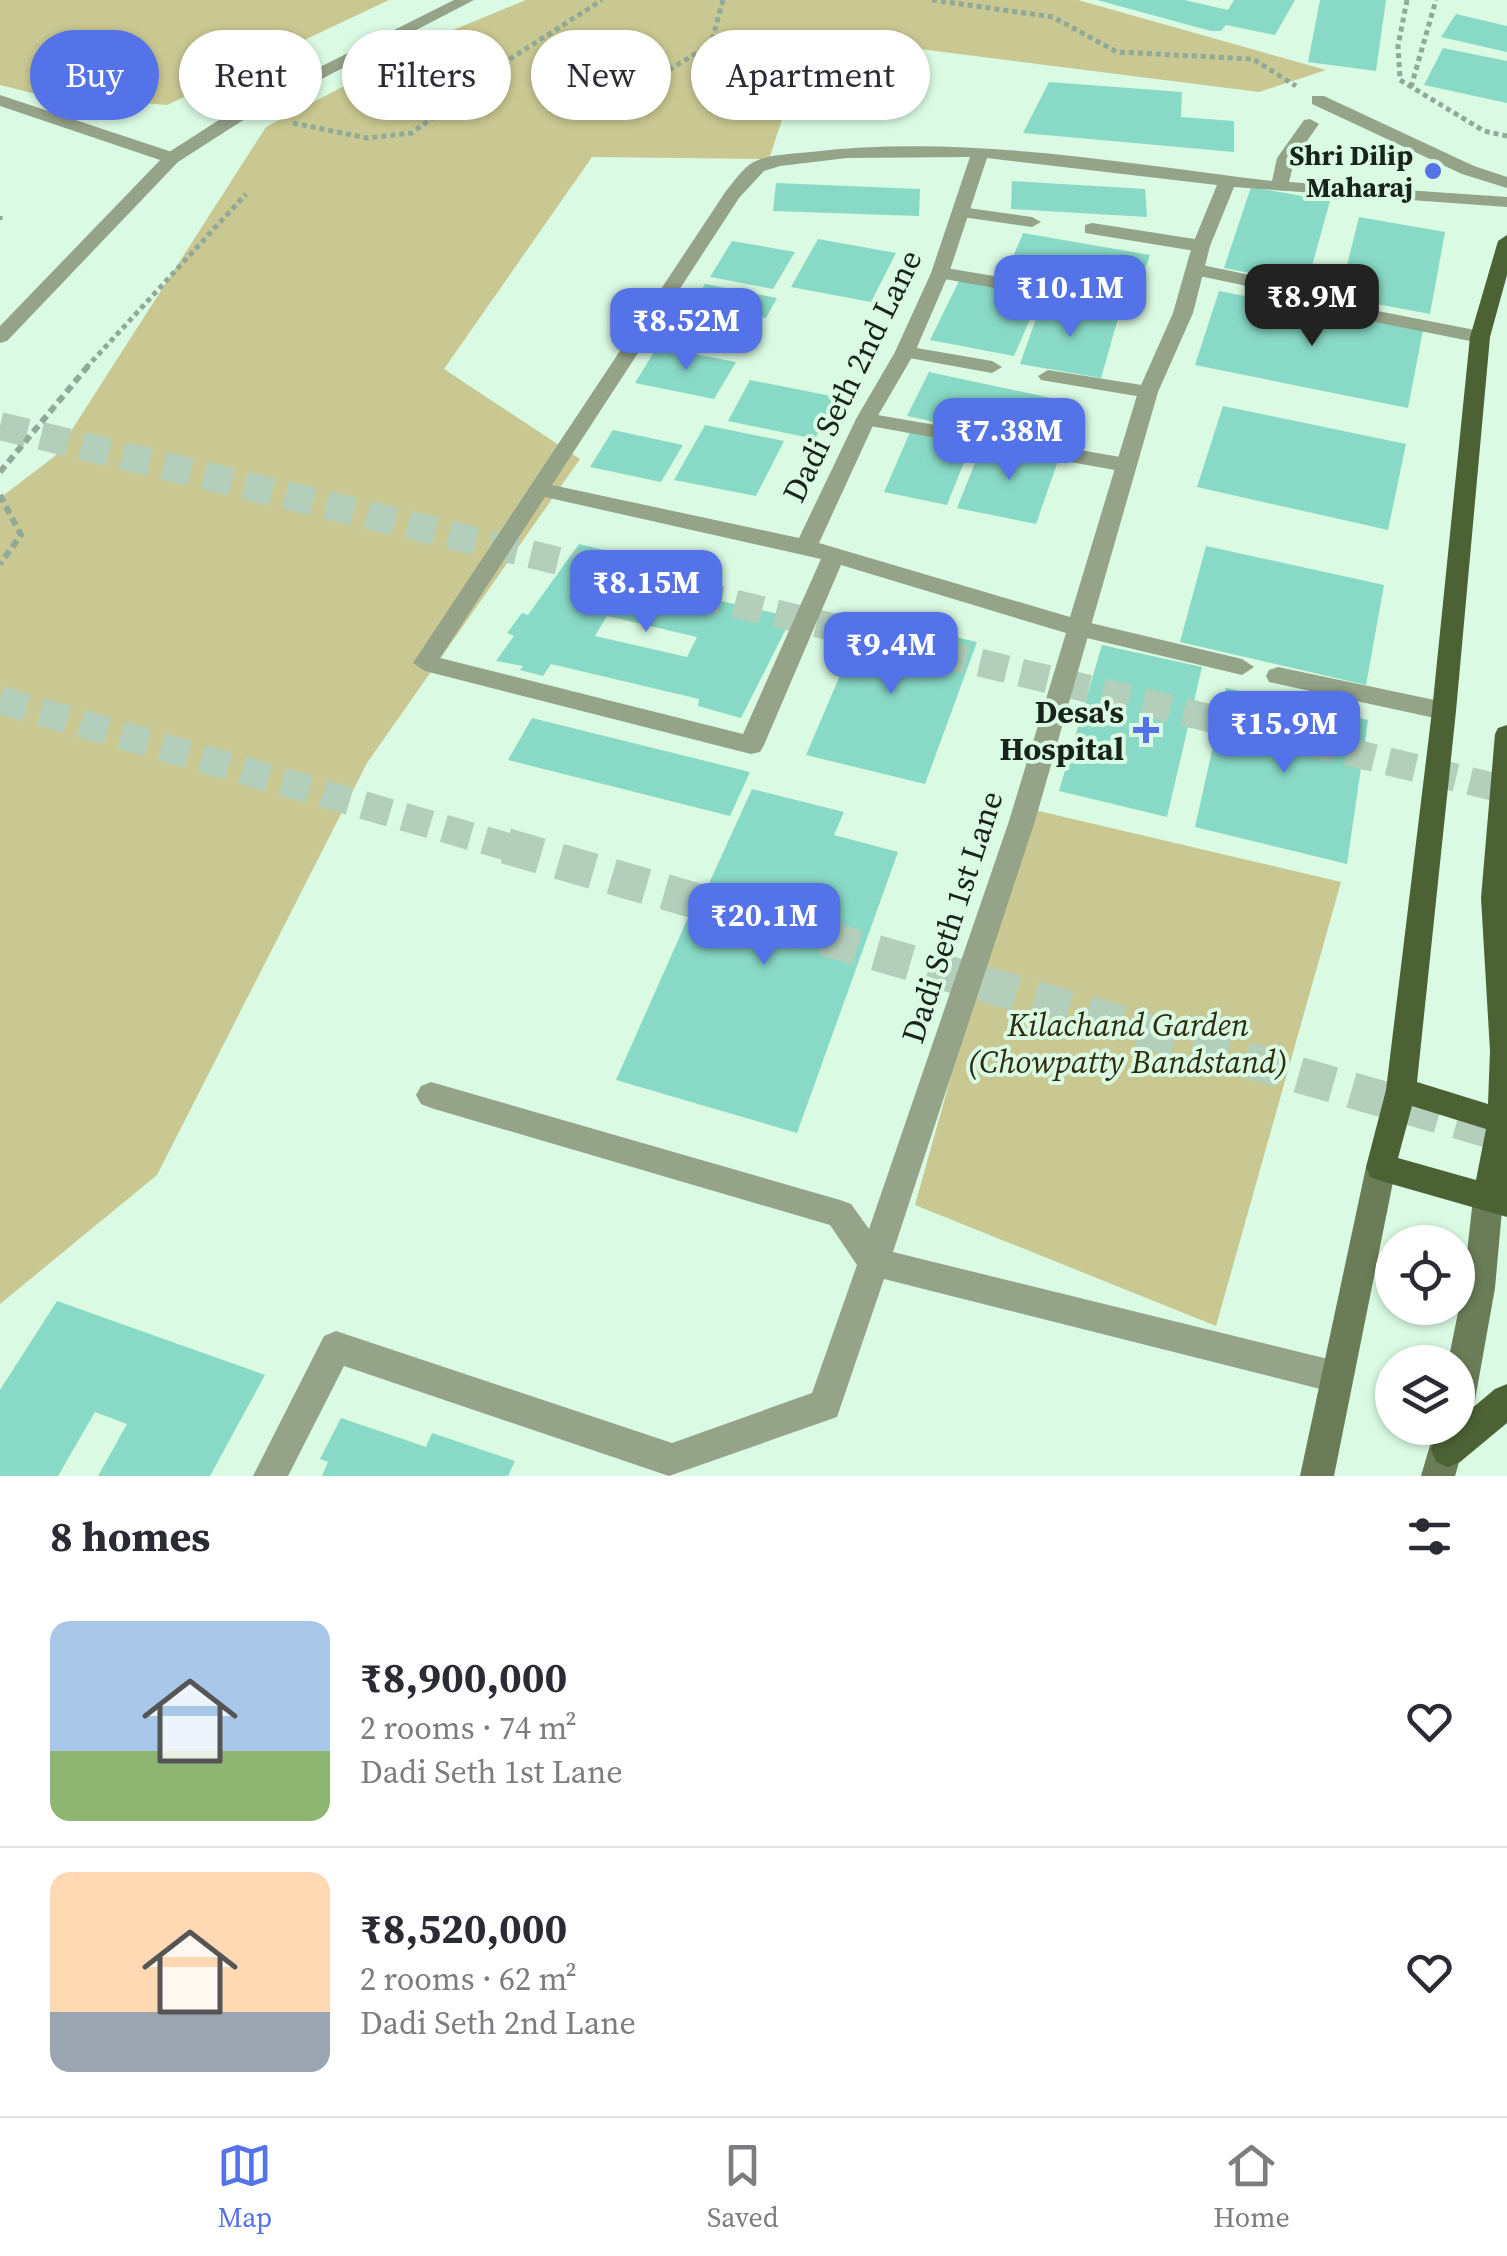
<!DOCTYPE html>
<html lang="en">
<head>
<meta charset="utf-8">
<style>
  :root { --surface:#fff; --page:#f2f2f3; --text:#2b2b33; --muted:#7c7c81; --line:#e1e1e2; --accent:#5573e8 }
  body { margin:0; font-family:"Source Serif 4",serif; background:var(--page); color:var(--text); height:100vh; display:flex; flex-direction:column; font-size:38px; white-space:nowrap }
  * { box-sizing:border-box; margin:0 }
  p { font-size:32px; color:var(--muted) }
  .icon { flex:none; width:55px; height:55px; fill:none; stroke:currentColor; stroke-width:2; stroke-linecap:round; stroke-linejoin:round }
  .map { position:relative; height:1476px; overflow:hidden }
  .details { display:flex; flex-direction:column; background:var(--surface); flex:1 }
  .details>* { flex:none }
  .hud { position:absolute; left:30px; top:30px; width:1000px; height:90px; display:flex; gap:20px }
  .buttons { position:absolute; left:1375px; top:1225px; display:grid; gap:20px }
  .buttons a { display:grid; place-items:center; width:100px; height:100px; border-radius:50%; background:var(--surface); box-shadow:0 2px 8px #0004; font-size:50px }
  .price { position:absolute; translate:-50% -85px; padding:0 22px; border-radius:20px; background:var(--accent); color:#fff; font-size:32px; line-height:65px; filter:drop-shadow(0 2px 5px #0008) }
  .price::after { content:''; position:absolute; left:50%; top:60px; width:30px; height:22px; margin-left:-15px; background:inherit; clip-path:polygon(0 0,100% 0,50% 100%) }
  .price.current { background:#222; color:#fff }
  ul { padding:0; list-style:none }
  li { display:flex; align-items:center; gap:30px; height:250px; padding:0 50px }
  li+li { border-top:2px solid var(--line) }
  li span { display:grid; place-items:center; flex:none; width:280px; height:200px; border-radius:20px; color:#555 }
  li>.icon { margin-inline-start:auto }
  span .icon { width:120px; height:120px; fill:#fffc; stroke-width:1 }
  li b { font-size:42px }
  h2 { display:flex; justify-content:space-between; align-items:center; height:120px; padding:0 50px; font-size:42px }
  .chip { padding:0 35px; border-radius:45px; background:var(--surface); box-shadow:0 2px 8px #0004; font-size:35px; line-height:90px }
  .chip.current { background:var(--accent); color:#fff }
  .tabs { display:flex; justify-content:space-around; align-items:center; height:140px; border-top:2px solid var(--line); background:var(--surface); font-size:28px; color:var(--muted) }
  .tabs a { display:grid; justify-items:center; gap:5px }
  .tabs .current { color:var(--accent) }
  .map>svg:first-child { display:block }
  .green { fill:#c9c892 }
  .building { fill:#88dac6; fill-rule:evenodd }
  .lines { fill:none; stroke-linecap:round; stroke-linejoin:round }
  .motorway-tunnel-far1 { stroke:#b3cfbb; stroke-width:28; stroke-dasharray:28 14; stroke-linecap:butt }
  .motorway-tunnel { stroke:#b3cfbb; stroke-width:36; stroke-dasharray:36 19; stroke-linecap:butt }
  .path-far1 { stroke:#90a998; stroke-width:5; stroke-dasharray:5 4; stroke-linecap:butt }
  .path { stroke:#90a998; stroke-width:6; stroke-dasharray:8 5; stroke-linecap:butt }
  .service { fill:#95a389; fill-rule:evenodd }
  .minor { fill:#95a389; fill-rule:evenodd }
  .tertiary { fill:#95a389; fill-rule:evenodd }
  .secondary { fill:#6a7d58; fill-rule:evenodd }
  .primary { fill:#4c6235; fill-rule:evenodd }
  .poi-dot { fill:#5573e8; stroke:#dafae3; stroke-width:4 }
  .labels { text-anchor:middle; stroke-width:8; stroke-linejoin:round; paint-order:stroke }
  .far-poi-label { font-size:28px; font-weight:bold; fill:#17231b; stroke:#dafae3; text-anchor:end }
  .street-label { font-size:32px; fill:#17231b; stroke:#dafae3 }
  .poi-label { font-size:32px; font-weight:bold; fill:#17231b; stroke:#dafae3; text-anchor:end }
  .park-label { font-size:32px; font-style:italic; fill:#2d2c0e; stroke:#dafae3 }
</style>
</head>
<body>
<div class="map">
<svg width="1507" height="1476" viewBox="0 0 1507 1476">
  <rect width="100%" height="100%" fill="#dafae3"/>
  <g class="green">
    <polygon points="0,0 389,0 167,105 36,94 0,85"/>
    <polygon points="526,0 1078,0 1326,70 1259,92 810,35 769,159 592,157 444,369 580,459 367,763 157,1175 0,1304 0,498 55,456 266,127 441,35"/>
    <polygon points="1026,808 1341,882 1216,1326 915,1205"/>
  </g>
  <g class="building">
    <polygon points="1097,0 1184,0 1228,10 1234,0 1295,0 1275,35 1226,25 1221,31 1211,31"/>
    <polygon points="1320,0 1386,0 1376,71 1308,62"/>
    <polygon points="1456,14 1507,26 1507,52 1441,37"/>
    <polygon points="1443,48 1507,61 1507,103 1424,85"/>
    <polygon points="1049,82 1182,92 1181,117 1234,121 1234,152 1023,133"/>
    <polygon points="1012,181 1145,189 1147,217 1011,209"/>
    <polygon points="776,183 920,189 919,216 773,211"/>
    <polygon points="1251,187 1330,201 1307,284 1224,268"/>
    <polygon points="1359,217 1445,232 1430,314 1339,297"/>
    <polygon points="1023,233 1150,255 1137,292 1008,269"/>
    <polygon points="818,239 896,253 871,302 791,287"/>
    <polygon points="732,241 795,252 773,289 710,277"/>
    <polygon points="960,279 1041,294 1014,356 930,340"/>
    <polygon points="705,284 777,298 766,318 693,304"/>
    <polygon points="1219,291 1423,330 1408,408 1195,365"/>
    <polygon points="1042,302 1119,315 1101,378 1020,364"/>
    <polygon points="657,347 736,362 714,399 635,383"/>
    <polygon points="929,372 1079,404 1061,449 907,416"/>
    <polygon points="750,380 836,397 815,439 728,421"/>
    <polygon points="1223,406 1406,444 1388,530 1197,487"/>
    <polygon points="705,425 784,441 756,496 674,480"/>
    <polygon points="613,430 683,445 661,482 590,467"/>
    <polygon points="911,430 972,442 947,505 884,492"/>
    <polygon points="983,443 1059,458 1036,524 957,508"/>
    <path d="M 579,544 L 620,554 L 605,575 L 792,617 L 741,718 L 698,706 L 699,699 L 551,664 L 543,676 L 520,670 L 523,666 L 496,661 L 514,636 L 507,633 L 522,613 L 528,615 ZM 607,616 L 697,637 L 687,657 L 595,636 Z"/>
    <polygon points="1206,546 1384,585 1366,685 1180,642"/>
    <polygon points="845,612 977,642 925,784 806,755 850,652 829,647"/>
    <polygon points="1102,645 1202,667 1167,817 1059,791"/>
    <polygon points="1226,688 1368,720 1347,864 1195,827"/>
    <polygon points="532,718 750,772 730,816 508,760"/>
    <polygon points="752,789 844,812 834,835 898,852 797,1133 616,1080 688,918 745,934 757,904 706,890"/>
    <polygon points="57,1301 265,1375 210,1476 98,1476 127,1424 95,1412 58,1476 0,1476 0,1390"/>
    <polygon points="341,1418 426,1447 432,1433 515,1461 508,1476 322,1476 328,1462 320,1459"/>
  </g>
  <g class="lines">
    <g class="motorway-tunnel-far1">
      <polyline points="0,426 1507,790"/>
      <polyline points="0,700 515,849"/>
    </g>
    <polyline class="motorway-tunnel" points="506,846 1507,1135"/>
    <g class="path-far1">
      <polyline points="932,0 1053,17 1117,52 1253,59 1296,86"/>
      <polyline points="1407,0 1398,46 1400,80 1484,131 1507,136"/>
      <polyline points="669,70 711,44 723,0"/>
      <polyline points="1411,87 1436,0"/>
      <polyline points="293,123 367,138 412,133 510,59 602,0"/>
      <polyline points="0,216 0,220"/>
      <polyline points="86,368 246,194"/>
    </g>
    <g class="path">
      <polyline points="0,472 88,366"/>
      <polyline points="0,495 21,535 0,564"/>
    </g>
    <g class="service">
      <polygon points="0,95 178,154 181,158 166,162 0,106"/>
      <polygon points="961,207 1032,217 1041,222 1032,227 955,216 955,208"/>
      <polygon points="1092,223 1201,240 1210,246 1201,252 1085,233 1085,225"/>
      <polygon points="1197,264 1304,286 1314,292 1304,298 1190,274 1188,270"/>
      <polygon points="940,267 1012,279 1022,285 1012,291 933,277 931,273"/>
      <polygon points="1347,305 1480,331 1490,337 1480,343 1340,315 1337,311"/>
      <polygon points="905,346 992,361 1002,367 992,373 898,356 895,352"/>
      <polygon points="1048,370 1148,386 1158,392 1148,398 1041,380 1038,376"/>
      <polygon points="866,413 1126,458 1137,465 1126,472 859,424 856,419"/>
      <polygon points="1078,620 1242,659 1254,667 1242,675 1070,634 1066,628"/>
      <polygon points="1278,667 1444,702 1456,711 1444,720 1269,682 1266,676 1269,670"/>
    </g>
    <g class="minor">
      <polygon points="1312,96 1324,96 1474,166 1507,177 1507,188 1462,174 1312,104"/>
      <path d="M 1310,119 L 1319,124 L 1295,158 L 1289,182 L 1507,197 L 1507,207 L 1234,187 L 1210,246 L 1193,313 L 1158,392 L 1035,821 L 893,1252 L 1336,1361 L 1348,1366 L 1353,1377 L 1348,1388 L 1336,1393 L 884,1279 L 837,1417 L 669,1476 L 344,1366 L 288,1476 L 253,1476 L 324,1336 L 336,1331 L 672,1443 L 812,1393 L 857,1265 L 830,1225 L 431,1108 L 421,1104 L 416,1095 L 421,1086 L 431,1082 L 840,1200 L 851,1204 L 869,1229 L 1009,821 L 1066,633 L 841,565 L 764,745 L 760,752 L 751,754 L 425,671 L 413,663 L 726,191 C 733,183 742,169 752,163 C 767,154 793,154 811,152 C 965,134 1121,163 1272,181 L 1277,158 L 1304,120 ZM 970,157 L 931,273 L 895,352 L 856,419 L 799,538 L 552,485 L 739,198 L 764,171 L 780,166 L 847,158 ZM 987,158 L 1217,185 L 1192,246 L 1173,313 L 1138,392 L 1070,617 L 819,543 L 876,419 L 915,352 L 949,273 ZM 545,497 L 821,559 L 743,734 L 440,658 Z"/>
    </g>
    <polygon class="tertiary" points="454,0 474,0 248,117 178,162 7,341 0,343 0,326 166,154 236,109"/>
    <g class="secondary">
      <polygon points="1381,1153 1392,1157 1396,1167 1334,1476 1300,1476 1366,1167 1370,1157"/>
      <polygon points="1488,1185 1499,1189 1503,1199 1495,1288 1475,1400 1470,1412 1462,1415 1469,1428 1455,1476 1421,1476 1435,1428 1458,1428 1458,1362 1448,1362 1463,1288 1473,1199 1477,1189"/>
    </g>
    <g class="primary">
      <path d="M 1507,235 L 1507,275 L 1490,337 L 1456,711 L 1417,1082 L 1488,1104 L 1490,1051 L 1481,898 L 1495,734 L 1498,728 L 1507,725 L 1507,1217 L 1381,1181 L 1370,1177 L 1366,1167 L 1386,1090 L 1432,711 L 1470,337 L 1498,241 ZM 1412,1106 L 1486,1129 L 1476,1180 L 1398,1158 Z"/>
      <path d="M 1507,1384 L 1507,1423 L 1460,1462 L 1448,1467 L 1436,1462 L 1431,1450 C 1436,1437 1443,1428 1458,1428 L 1458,1420 L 1495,1389 Z"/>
    </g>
  </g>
  <g class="poi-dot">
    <circle cx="1433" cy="171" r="10"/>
    <path d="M1141 715h10v10h10v10h-10v10h-10v-10h-10v-10h10z"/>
  </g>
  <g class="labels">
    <g class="far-poi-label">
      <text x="1413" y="165">Shri Dilip<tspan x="1413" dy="32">Maharaj</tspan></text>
    </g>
    <g class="street-label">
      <text transform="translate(852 376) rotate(-64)" y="11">Dadi Seth 2nd Lane</text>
      <text transform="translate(952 917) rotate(-72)" y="11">Dadi Seth 1st Lane</text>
    </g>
    <g class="poi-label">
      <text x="1124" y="723">Desa's<tspan x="1124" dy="37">Hospital</tspan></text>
    </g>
    <g class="park-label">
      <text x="1128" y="1036">Kilachand Garden<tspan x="1128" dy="37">(Chowpatty Bandstand)</tspan></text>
    </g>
  </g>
</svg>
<div class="buttons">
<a><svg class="icon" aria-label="locate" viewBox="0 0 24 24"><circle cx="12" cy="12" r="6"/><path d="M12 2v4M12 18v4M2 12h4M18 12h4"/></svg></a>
<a><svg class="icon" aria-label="layers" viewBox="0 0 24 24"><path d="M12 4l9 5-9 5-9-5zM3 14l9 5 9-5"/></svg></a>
</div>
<b class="price" style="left:1070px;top:340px">₹10.1M</b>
<b class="price current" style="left:1312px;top:349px">₹8.9M</b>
<b class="price" style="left:686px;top:373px">₹8.52M</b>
<b class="price" style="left:1009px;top:483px">₹7.38M</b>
<b class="price" style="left:646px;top:635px">₹8.15M</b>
<b class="price" style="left:891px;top:697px">₹9.4M</b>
<b class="price" style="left:1284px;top:776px">₹15.9M</b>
<b class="price" style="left:764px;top:968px">₹20.1M</b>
<div class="hud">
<a class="chip current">Buy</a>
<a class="chip">Rent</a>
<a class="chip">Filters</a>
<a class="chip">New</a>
<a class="chip">Apartment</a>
</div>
</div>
<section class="details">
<h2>8 homes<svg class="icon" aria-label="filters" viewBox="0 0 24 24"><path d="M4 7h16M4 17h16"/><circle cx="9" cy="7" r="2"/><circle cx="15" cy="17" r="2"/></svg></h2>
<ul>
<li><span style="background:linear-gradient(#a9c7e8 65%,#8fb573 0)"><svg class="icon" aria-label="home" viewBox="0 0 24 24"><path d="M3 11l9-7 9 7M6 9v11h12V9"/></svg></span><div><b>₹8,900,000</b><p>2 rooms · 74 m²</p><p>Dadi Seth 1st Lane</p></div><svg class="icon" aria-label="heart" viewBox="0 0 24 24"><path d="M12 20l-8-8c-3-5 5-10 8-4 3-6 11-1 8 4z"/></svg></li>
<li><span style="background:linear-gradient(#ffd9b3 70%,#9aa5b1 0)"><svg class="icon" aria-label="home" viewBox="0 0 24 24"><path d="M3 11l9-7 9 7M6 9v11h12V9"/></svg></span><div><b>₹8,520,000</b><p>2 rooms · 62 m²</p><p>Dadi Seth 2nd Lane</p></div><svg class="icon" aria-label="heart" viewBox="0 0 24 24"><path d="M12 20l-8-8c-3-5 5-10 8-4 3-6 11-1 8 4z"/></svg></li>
</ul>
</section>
<nav class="tabs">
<a class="current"><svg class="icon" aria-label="map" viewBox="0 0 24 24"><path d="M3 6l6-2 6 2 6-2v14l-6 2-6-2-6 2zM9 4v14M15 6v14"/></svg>Map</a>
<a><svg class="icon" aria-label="saved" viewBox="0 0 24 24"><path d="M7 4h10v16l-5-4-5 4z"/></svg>Saved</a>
<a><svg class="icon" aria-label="home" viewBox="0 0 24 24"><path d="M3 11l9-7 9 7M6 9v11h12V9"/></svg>Home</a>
</nav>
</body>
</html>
